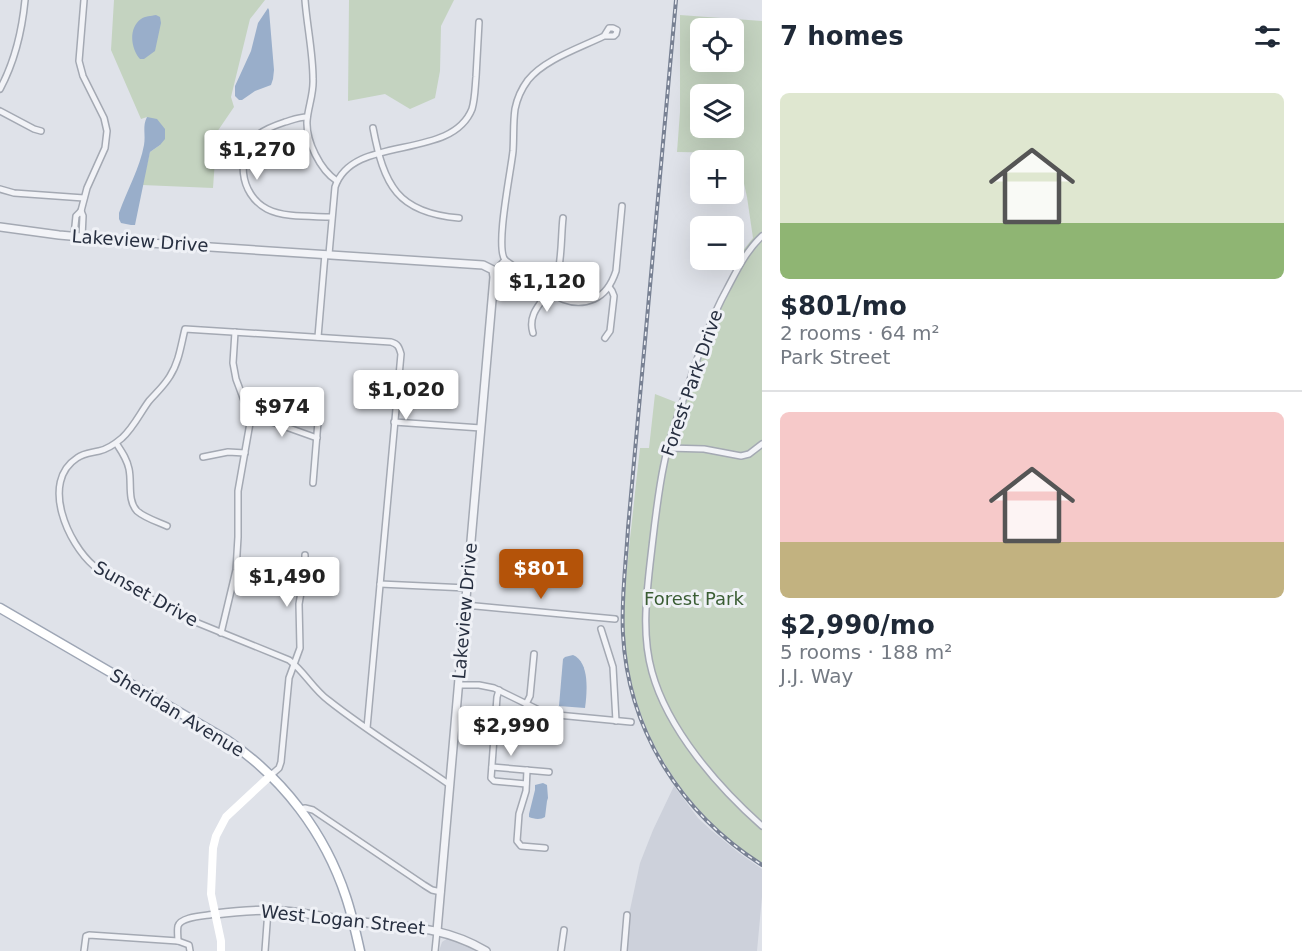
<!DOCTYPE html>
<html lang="en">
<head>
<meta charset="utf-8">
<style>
  :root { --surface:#fff; --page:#f6f6f7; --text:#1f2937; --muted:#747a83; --line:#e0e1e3; --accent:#b45309 }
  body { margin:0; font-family:"DejaVu Sans",sans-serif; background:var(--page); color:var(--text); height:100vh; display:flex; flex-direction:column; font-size:22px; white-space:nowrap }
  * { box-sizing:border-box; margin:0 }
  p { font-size:20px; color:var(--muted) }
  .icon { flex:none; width:33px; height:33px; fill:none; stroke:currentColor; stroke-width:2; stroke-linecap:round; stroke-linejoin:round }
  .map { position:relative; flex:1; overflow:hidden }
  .panel { display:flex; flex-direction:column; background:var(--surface); width:540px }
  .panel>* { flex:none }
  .buttons { position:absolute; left:690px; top:18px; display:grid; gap:12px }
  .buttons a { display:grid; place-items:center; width:54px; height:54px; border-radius:9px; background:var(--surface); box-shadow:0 6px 24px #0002; font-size:30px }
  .price { position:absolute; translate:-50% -51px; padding:0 14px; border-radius:6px; background:#fff; color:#222; font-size:20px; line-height:39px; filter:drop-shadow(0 2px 3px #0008) }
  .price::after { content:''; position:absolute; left:50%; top:36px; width:18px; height:14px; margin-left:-9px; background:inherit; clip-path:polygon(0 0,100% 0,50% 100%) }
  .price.on { background:var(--accent); color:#fff }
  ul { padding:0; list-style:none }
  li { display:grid; align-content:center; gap:12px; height:318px; padding:0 18px }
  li+li { border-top:2px solid var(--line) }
  li span { display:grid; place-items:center; height:186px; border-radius:9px; color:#555 }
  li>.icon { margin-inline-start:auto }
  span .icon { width:108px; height:108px; fill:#fffc; stroke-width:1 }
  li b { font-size:26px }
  h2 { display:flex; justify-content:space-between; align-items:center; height:72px; padding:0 18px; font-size:26px }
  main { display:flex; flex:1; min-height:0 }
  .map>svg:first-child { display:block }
  .built { fill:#cdd1db }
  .green { fill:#c4d3c0; fill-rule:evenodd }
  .water { fill:#99aeca }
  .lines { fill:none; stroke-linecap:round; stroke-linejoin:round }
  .minor-casing { stroke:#a4a9b3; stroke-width:8 }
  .tertiary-casing { stroke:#a4a9b3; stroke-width:10 }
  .primary-casing { stroke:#9ea6b5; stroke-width:11 }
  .minor { stroke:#f2f3f7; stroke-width:5 }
  .tertiary { stroke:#f2f3f7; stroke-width:7 }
  .secondary { stroke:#fff; stroke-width:8 }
  .primary { stroke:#fff; stroke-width:8 }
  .rail-casing { stroke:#788193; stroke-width:4 }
  .rail { stroke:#eff1f6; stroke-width:1.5; stroke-dasharray:4.5; stroke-linecap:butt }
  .labels { text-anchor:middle; stroke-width:6; stroke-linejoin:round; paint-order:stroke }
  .street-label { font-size:18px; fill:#272f40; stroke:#eff1f6 }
  .park-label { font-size:18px; fill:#3a5d34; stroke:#eff1f6 }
</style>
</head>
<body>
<main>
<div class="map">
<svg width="762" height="951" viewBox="0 0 762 951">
  <rect width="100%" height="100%" fill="#dfe2e9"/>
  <g class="built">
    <polygon points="674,786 698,818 711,830 739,853 762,869 762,897 757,951 625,951 628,919 640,863 653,830"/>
    <polygon points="448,938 465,943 481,951 439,951 442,942"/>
  </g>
  <g class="green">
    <polygon points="114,0 265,0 250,19 231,97 234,107 217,132 213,188 142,185 150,152 160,145 147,117 141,119 111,50"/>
    <polygon points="349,0 454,0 441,26 440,71 435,98 410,109 385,94 348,101"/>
    <path d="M 680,15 L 762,21 L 762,863 C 677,808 623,717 624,615 C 624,593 627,570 629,547 C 633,514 636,481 640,448 L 649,448 L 655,394 L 678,403 L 741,253 L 753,238 L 747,197 L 737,153 L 677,152 L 680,112 ZM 700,28 L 734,28 L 734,62 L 700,62 ZM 700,94 L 734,94 L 734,128 L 700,128 Z"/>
  </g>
  <g class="water">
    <polygon points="268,8 269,10 274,70 273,79 271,85 255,91 242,100 239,100 235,96 235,86 251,51 258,23"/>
    <path d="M 156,15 L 160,17 L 161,23 L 155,51 L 144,59 L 140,59 C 131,49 128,28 141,19 C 145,16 151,16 156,15 Z"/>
    <path d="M 147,117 L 157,119 L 165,129 L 165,139 L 160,145 L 150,152 L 136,220 L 135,225 L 131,225 L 121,223 L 119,219 L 119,213 C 127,190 140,168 144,145 C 146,135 142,126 147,117 Z"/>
    <path d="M 573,655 C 590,662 587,693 585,708 L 559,706 L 563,659 L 565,657 Z"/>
    <path d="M 543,783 L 547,785 L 548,798 L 547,801 L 545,817 C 541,820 533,819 529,817 L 529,814 L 535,790 L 535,785 Z"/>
  </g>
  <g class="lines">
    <g class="minor-casing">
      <g id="minor">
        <path d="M 305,0 C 307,26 313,53 313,79 C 314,93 308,107 307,121 C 306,141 320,170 337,181"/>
        <path d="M 0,89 C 15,61 22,31 25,0"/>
        <polyline points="0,111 34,129 41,131"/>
        <path d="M 307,117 C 299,117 292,120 285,122 C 276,125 267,128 259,134 C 235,154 239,194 267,209 C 284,218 312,216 331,217"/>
        <path d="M 373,128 C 384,185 397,213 459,218"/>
        <polyline points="0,189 14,193 84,198"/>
        <polyline points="81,211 83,216 82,237"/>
        <polyline points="74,236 76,216 81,211 87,188 105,148 107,131 104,118 83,76 79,61 84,0"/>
        <path d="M 762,236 C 746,251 737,270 727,289 C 710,320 699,353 688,386 C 679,412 669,438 664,464 C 657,497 654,531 650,564 C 646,600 642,636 652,672 C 668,730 718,787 762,826"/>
        <path d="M 329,254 L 335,187 C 353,133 451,162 472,109 C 475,99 475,88 476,77 C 477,59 478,40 479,22"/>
        <path d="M 505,260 C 495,247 511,171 513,151 C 514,137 513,123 515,109 C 517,99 522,88 528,80 C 545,59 580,48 604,36 L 614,36 L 616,34 L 617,30 L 613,28 L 609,28 L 604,36"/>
        <path d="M 505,260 C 515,267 525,275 535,282 C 553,295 571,309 594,299 C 606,294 612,283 616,271 L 622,206"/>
        <polyline points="494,272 505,260"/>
        <path d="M 533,333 C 526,310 548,299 556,279 C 562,265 561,234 563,218"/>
        <polyline points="318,337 325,254"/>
        <polyline points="605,338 610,331 614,296 612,291 609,287"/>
        <polyline points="250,421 272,422 317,438"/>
        <polyline points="394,422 481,428"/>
        <path d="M 116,443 C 122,452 127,459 129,469 C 132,483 127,500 137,511 C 145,518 158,522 167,526"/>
        <polyline points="668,448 704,449 741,456 749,454 762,444"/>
        <polyline points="203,457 228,452 245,453"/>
        <polyline points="313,483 320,397"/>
        <polyline points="380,584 467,588"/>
        <polyline points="465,605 615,619"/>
        <polyline points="601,629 613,667 616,721"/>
        <polyline points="221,633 236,570 238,537 238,491 250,423 248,411 236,379 233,363 235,332"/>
        <polyline points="459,685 479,685 494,688 547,714 631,722"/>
        <polyline points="499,690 497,697 491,778 494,781 526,784"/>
        <polyline points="526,704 530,696 534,654"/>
        <path d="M 367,728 L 401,354 C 399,347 398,344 391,342 L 185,329 C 181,345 179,362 170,376 C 164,386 156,393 149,401 C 140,413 134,427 122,438 C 115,444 108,449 99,451 C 91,453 84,453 77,458 C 40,482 68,544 94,566 L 140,593 L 193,621 L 289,660 C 304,671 313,689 328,700 C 367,731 410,757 450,785"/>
        <polyline points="472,731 495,733"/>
        <polyline points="492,767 549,772"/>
        <polyline points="527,770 526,791 519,814 517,841 521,846 545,848"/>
        <polyline points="271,775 279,768 281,762 289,678 300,648 299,604 305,569 305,555"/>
        <polyline points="300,809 305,808 313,810 424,885 432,890 441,892"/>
        <path d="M 178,941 C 178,937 177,931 178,926 C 181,916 206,916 215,914"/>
        <polyline points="84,951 86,936 89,935 178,941 189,945 190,951"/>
        <polyline points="265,951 268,910"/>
        <polyline points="435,951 437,931"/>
        <polyline points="561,951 564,930"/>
        <polyline points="624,951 627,915"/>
      </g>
    </g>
    <g class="tertiary-casing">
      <g id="tertiary">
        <polyline points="0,227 59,235 149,243 483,265 493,270 494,277 437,931"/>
        <path d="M 215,914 C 238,911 261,909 284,911 C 307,913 330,918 353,921 C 402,927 442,925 486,951"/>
      </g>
    </g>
    <g class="primary-casing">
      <path id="primary" d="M 0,608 L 227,740 C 283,778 325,833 346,897 C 352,915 356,933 360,951"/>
    </g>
    <use href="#minor" class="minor"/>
    <use href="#tertiary" class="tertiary"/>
    <polyline class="secondary" points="221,951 221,941 211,894 213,848 216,836 226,817 271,775"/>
    <use href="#primary" class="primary"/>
    <g class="rail-casing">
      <path id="rail" d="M 676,0 L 628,528 C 626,563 621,599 623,634 C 628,731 681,813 762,865"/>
    </g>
    <use href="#rail" class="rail"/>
  </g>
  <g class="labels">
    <g class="street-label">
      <text transform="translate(140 241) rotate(4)" y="6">Lakeview Drive</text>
      <text transform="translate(692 383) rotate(-71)" y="6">Forest Park Drive</text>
      <text transform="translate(146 594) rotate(29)" y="6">Sunset Drive</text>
      <text transform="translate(465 611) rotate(-85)" y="6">Lakeview Drive</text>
      <text transform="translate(177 713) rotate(31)" y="6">Sheridan Avenue</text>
      <text transform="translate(343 920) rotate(6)" y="6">West Logan Street</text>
    </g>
    <g class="park-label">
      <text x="694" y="605">Forest Park</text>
    </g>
  </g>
</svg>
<div class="buttons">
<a><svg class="icon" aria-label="locate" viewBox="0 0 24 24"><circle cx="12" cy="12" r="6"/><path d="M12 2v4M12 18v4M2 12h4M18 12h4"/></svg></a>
<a><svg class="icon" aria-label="layers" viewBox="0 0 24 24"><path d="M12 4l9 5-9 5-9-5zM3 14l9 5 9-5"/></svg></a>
<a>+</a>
<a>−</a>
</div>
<b class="price" style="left:257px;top:181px">$1,270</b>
<b class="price" style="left:547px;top:313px">$1,120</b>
<b class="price" style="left:406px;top:421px">$1,020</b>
<b class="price" style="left:282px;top:438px">$974</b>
<b class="price on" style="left:541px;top:600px">$801</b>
<b class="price" style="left:287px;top:608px">$1,490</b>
<b class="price" style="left:511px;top:757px">$2,990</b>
</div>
<section class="panel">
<h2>7 homes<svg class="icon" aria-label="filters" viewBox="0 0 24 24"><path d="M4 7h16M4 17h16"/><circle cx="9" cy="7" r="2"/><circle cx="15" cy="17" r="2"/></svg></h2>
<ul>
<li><span style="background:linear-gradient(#dfe7d0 70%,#8fb573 0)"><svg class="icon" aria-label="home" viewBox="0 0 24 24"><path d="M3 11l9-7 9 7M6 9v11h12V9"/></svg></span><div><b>$801/mo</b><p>2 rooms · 64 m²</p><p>Park Street</p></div></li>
<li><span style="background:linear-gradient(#f6c9c9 70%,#c2b280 0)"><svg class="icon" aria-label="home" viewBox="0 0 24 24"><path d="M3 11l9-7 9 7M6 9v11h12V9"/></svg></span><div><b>$2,990/mo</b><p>5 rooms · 188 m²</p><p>J.J. Way</p></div></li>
</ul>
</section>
</main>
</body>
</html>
